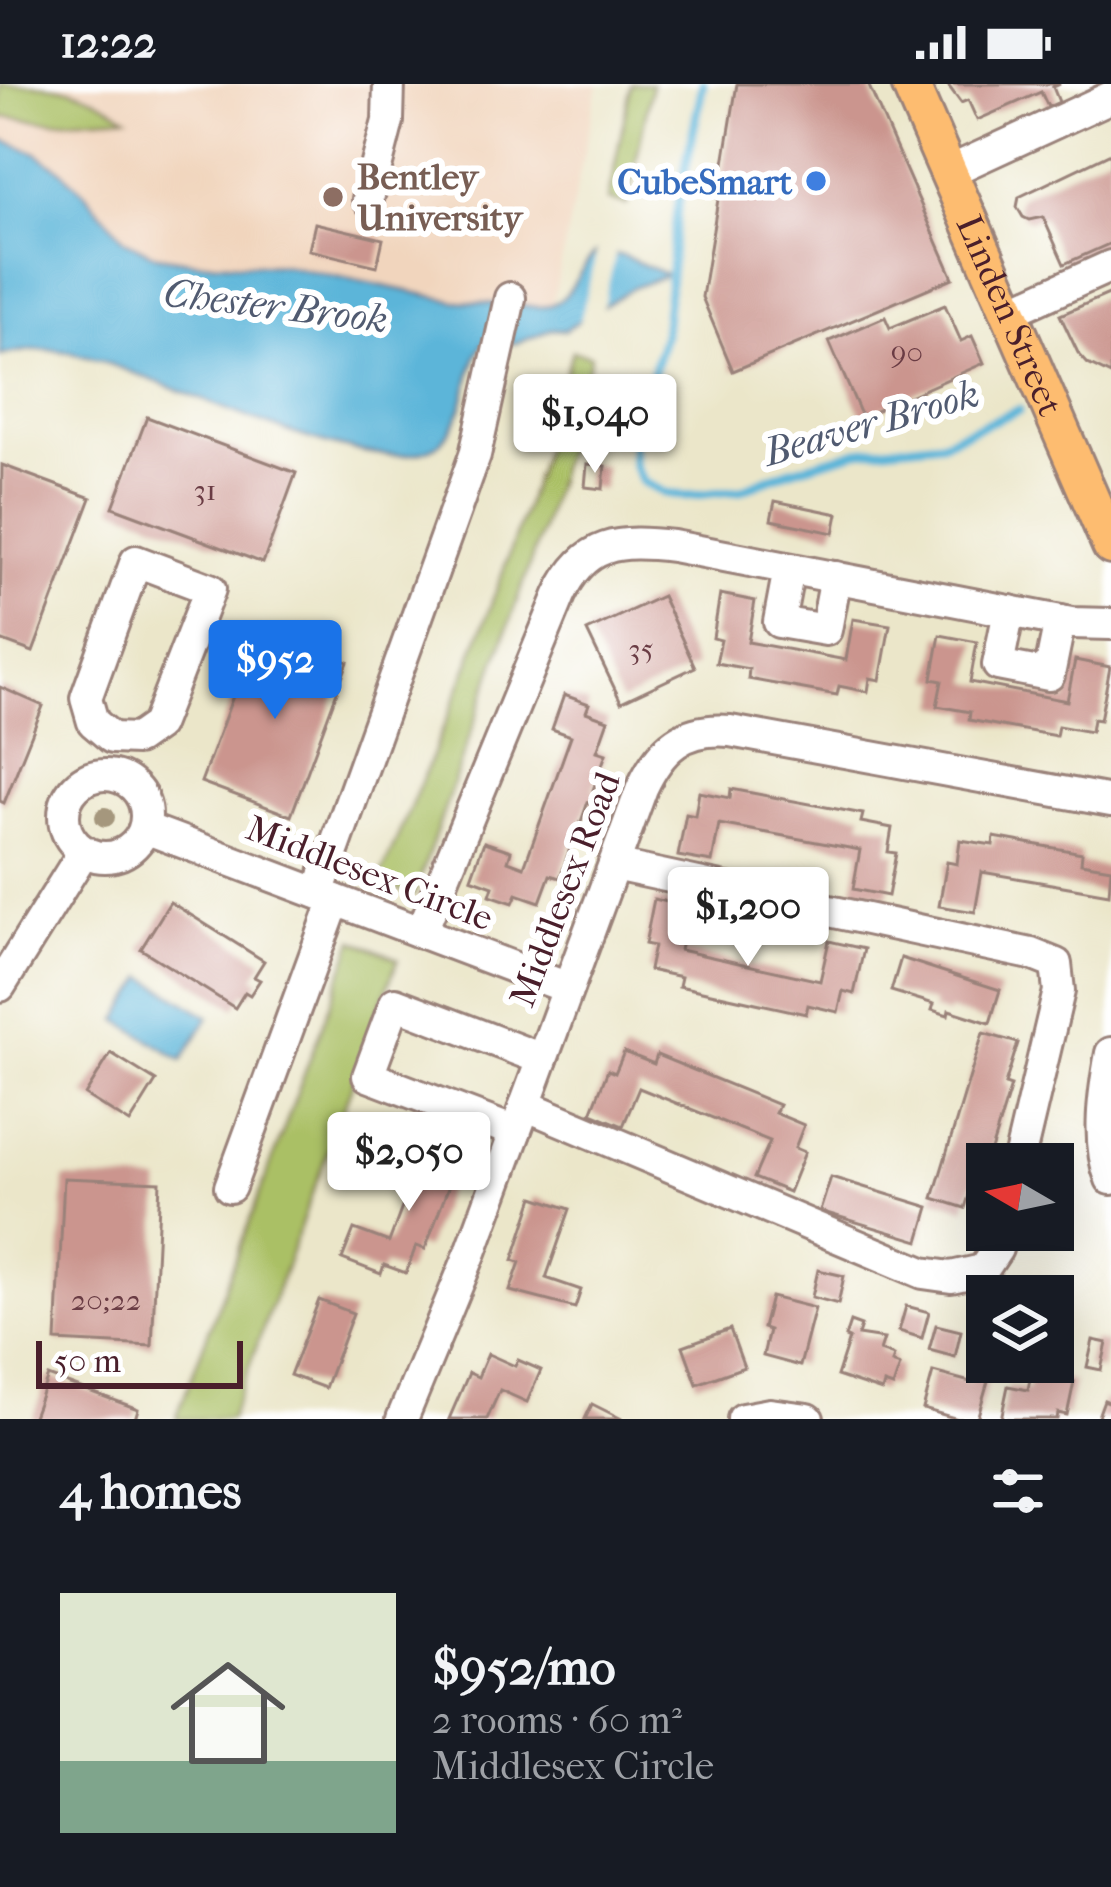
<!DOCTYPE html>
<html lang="en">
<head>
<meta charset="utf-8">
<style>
  :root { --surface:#171b24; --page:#20242c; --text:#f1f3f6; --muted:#9ea1a6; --accent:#1a73e8 }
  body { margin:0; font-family:"IM FELL French Canon",serif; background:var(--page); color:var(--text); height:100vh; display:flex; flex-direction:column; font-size:45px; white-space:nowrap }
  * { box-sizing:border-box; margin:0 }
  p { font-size:39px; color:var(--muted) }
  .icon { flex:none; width:66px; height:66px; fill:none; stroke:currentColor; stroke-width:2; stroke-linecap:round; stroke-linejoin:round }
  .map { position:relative; height:1335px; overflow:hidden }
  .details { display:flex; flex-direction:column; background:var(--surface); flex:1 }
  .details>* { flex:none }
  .needle { width:78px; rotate:279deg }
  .tools { position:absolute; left:966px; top:1059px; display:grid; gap:24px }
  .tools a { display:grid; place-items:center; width:108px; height:108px; border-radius:0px; background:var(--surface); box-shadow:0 12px 48px #0002; font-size:60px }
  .scale { position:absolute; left:36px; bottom:30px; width:207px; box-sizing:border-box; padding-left:12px; border:6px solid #4a1f2b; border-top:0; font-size:33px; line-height:42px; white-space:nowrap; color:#4a1f2b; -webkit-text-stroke:9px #fff; paint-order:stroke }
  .price { position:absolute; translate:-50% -102px; padding:0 27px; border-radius:12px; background:#fff; color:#222; font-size:39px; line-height:78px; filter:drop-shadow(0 3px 6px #0008) }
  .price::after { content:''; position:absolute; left:50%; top:72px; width:36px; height:27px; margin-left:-18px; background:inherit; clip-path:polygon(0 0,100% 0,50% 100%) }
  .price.current { background:var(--accent); color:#fff }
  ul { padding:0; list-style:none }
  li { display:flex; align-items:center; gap:36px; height:300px; padding:0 60px }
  li span { display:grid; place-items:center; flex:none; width:336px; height:240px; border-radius:0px; color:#555 }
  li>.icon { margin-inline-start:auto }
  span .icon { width:144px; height:144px; fill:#fffc; stroke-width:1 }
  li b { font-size:51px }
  h2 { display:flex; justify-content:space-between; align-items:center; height:144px; padding:0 60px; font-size:51px }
  .status { display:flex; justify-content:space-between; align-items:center; height:84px; padding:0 60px; background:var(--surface); direction:ltr }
  .status svg { height:33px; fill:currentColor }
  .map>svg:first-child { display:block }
  .built { fill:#f1d5bd }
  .green { fill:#aac065; stroke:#7a7048; stroke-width:3 }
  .water { fill:#5cb5d9; stroke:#536a82; stroke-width:3 }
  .pier { fill:#ebe6c9 }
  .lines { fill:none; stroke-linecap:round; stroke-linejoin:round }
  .stream { stroke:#5cb5d9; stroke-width:9 }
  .building { fill:#cb958e }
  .minor-casing { stroke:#9a827a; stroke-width:36 }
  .major-casing { stroke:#9a827a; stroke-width:42 }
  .minor { stroke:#fff; stroke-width:30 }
  .major { stroke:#fdbc70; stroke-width:36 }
  .tree { fill:#a5977d }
  .shop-dot { fill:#3f7fe0; stroke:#fff; stroke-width:4.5 }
  .education-dot { fill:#8d6e63; stroke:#fff; stroke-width:4.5 }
  .labels { text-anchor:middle; stroke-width:12; stroke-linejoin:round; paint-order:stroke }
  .number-label { font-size:30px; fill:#6a3c44 }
  .education-label { font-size:36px; font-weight:bold; fill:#785e54; stroke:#fff; text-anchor:start }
  .shop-label { font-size:36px; font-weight:bold; fill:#366cbe; stroke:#fff; text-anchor:end }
  .street-label { font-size:36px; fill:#4a1f2b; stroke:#fff }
  .water-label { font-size:39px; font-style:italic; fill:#515b71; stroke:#fff }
</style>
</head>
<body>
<div class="status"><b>12:22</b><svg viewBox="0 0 49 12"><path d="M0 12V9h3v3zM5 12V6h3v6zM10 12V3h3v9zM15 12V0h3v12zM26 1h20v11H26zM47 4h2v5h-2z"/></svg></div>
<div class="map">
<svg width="1111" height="1335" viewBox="0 0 1111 1335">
  <rect width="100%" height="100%" fill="#fff"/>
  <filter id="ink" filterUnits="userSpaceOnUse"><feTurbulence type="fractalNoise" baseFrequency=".00833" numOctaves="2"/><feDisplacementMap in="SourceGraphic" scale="24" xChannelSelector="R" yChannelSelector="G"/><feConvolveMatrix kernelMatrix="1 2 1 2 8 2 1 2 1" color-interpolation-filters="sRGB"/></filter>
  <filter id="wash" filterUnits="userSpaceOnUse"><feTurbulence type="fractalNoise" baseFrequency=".004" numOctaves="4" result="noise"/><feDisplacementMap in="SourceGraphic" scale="48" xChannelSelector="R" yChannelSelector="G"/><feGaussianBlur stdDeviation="2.7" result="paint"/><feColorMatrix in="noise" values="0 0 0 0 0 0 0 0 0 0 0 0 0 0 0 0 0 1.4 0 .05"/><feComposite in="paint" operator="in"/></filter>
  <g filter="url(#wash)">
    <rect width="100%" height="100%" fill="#ebe6c9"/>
    <polygon class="built" points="0,0 598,0 552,222 541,223 455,217 282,181 195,178 157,172 125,157 37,69 0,55"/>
    <g class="green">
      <path d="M 0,0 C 58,0 75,0 126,32 L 53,37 L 0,33 Z"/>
      <polygon points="631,0 652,0 627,121 608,116"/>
      <path d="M 572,267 L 591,272 L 542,445 L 414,812 L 378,798 C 454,626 523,450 572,267 Z"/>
      <polygon points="354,856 398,875 230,1335 176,1335"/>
    </g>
    <g class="water">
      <path d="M 0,55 L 37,69 L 58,84 L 85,109 L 125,156 L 157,172 L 195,178 L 282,181 L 455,217 L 541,223 C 574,220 575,185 597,168 L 623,172 L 668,191 L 632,204 L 565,246 L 552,245 L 518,259 L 484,259 C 463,285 472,329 440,358 C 382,414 134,274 55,266 C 36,264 18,267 0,272 Z"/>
      <polygon points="145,893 209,933 182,976 118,936"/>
    </g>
    <polygon class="pier" points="598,162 617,164 601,230 578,245"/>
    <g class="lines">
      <polyline class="stream" points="703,0 677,126 664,250 633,356 634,381 643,398 665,409 686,412 741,406 788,387 858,367 941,358 1019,326"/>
    </g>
    <g id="blocks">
      <g class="building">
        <polygon points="737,0 868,0 953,194 733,287 702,213"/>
        <polygon points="947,0 1060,0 1053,3 1059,18 1048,23 1041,8 977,36 968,16 961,19"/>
        <polygon points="1111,69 1111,159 1064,180 1043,133 1029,136 1023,133 1017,123 1019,113"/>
        <polygon points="315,139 383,155 377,182 309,166"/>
        <polygon points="1111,209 1111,291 1088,280 1078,269 1060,231"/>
        <polygon points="945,221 961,257 972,252 984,279 862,333 829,257 885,233 890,244"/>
        <polygon points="147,333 296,389 263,479 113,423"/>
        <polygon points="587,380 605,382 603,405 585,403"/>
        <polygon points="2,381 91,414 33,568 0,556"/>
        <polygon points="775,417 838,430 834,449 771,436"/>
        <polygon points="720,510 755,517 748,558 846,576 853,535 890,541 880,596 870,594 868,608 839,602 837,611 748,595 749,585 716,579 721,556 713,554"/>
        <polygon points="662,512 695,583 621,618 587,547"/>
        <polygon points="258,545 348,578 291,732 201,698"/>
        <polygon points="940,551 977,558 970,598 1067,617 1075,576 1110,583 1100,636 1093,635 1091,648 1058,642 1056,652 969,636 970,628 937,622 942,597 932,595"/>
        <polygon points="0,603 43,622 4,719 0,717"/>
        <polygon points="564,611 589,620 586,628 608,636 597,667 606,670 593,706 598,708 594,720 588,718 578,746 582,747 578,759 572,758 560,794 550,791 540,818 517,810 513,819 490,811 493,802 471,794 484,758 511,767 508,777 524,783 571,652 552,645"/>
        <polygon points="731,705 863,730 861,738 892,744 888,768 896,769 888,812 853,805 860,766 719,740 712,778 678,772 686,730 695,732 699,708 730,714"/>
        <polygon points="994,753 1082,769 1081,779 1111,784 1109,810 982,788 975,828 939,822 947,778 957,780 960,756 993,761"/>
        <polygon points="654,815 690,823 680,866 820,897 829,857 864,865 854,910 843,907 838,928 808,921 806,930 679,902 681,893 649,886 654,862 645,860"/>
        <polygon points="170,818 264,877 254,893 260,896 250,911 245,908 235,924 141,865"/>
        <polygon points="901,874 1000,906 990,939 949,926 948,931 932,926 934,920 891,907"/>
        <polygon points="983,949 1018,959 1005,1000 1011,1002 985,1086 978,1083 965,1124 933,1114"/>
        <polygon points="624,968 654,980 657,971 779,1021 775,1029 804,1041 795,1064 805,1068 789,1108 754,1094 770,1057 639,1004 623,1042 591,1029 608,986 615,989"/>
        <polygon points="111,969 156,997 130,1039 85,1011"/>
        <polygon points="430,1049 457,1060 447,1086 454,1088 425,1165 416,1162 406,1189 384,1181 381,1190 342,1175 354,1145 389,1158"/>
        <polygon points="831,1093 929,1123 919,1157 820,1127"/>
        <polygon points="64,1094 160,1098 152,1262 56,1257"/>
        <polygon points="534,1113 570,1125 546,1194 581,1206 575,1224 510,1207 520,1178 513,1176"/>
        <polygon points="818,1186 844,1192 838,1220 812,1213"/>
        <polygon points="771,1213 815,1224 800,1282 763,1272 769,1246 763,1244"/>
        <polygon points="319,1216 353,1229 325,1304 290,1291"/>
        <polygon points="906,1222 929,1228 922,1254 899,1247"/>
        <polygon points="850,1238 861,1242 858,1251 884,1255 880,1267 894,1272 892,1279 900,1282 893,1303 884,1300 882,1307 837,1292 849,1255 845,1253"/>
        <polygon points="936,1241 961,1247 955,1273 929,1266"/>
        <polygon points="730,1245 744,1283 697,1300 683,1262"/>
        <polygon points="1093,1256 1107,1259 1101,1286 1087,1283"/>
        <polygon points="488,1270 515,1282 518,1276 541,1286 527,1318 500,1306 487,1335 449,1335 469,1289 478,1293"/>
        <polygon points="933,1288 970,1298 972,1292 988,1297 977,1335 958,1335 923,1325"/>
        <polygon points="1031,1289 1074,1298 1067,1331 1058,1329 1057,1335 1001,1335 1008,1302 1028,1306"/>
        <polygon points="48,1292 138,1325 135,1335 32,1335"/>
        <polygon points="1104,1316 1111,1319 1111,1335 1097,1335"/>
        <polygon points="592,1320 622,1335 585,1335"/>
      </g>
    </g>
  </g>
  <g filter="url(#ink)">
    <use href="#blocks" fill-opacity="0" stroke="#9a827a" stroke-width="3"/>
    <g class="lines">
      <g class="minor-casing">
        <g id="minor">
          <polyline points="948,88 1111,13"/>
          <polyline points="368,115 388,37 389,0"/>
          <polyline points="1009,228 1111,182"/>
          <polygon points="136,477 210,505 157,641 137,655 112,654 93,638 86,614"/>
          <polyline points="789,485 779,538 826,546 836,493"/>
          <polyline points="1009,527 998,581 1049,591 1060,537"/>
          <circle cx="105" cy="732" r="41"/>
          <polyline points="145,744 568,904"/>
          <polyline points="614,781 1031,870 1056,880 1059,907 1018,1080"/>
          <polyline points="318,809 475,371 510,214"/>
          <path d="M 421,849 L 560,511 C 585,457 619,456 673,462 L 1071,539 L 1111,540"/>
          <polyline points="0,902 84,767"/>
          <path d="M 1111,969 C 1104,1007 1096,1058 1111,1095"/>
          <polyline points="525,1021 923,1189 951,1193 983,1186 997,1165 1002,1146"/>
          <polyline points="515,1048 368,992 395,919 542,975"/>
          <polyline points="230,1103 335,816"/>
          <path d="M 402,1335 L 471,1168 L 642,704 C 661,663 684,643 730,647 L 1111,717"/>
          <polyline points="743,1335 770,1330 808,1335"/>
        </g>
      </g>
      <g class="major-casing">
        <g id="major">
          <path id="s1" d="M 910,0 L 1111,462"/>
        </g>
      </g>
      <use href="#minor" class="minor"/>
      <use href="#major" class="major"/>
    </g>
    <circle class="tree" cx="105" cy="733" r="10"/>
  </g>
  <circle class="shop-dot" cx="816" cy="97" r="12"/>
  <circle class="education-dot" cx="333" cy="113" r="12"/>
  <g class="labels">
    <g class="number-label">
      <text x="907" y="278">90</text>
      <text x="205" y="416">31</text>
      <text x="641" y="575">35</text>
      <text x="106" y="1226">20;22</text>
    </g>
    <g class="education-label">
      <text x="357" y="105">Bentley<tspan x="357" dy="41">University</tspan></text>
    </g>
    <g class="shop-label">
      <text x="792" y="110">CubeSmart</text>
    </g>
    <g class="street-label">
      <text dy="13" stroke="none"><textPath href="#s1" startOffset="252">Linden Street</textPath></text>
      <text transform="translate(370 788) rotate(21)" y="13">Middlesex Circle</text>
      <text transform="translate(564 805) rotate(-69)" y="13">Middlesex Road</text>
    </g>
    <g class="water-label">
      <text transform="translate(276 221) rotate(7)" y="14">Chester Brook</text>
      <text transform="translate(871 338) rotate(-16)" y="14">Beaver Brook</text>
    </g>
  </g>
</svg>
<div class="tools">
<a><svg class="needle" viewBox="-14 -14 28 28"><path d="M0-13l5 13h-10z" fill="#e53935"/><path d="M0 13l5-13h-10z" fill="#9ea1a6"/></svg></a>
<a><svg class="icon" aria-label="layers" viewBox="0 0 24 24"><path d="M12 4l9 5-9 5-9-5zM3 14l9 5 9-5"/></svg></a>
</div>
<div class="scale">50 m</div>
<b class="price" style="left:595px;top:392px">$1,040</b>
<b class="price current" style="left:275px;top:638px">$952</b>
<b class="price" style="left:748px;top:885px">$1,200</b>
<b class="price" style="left:409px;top:1130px">$2,050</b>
</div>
<section class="details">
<h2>4 homes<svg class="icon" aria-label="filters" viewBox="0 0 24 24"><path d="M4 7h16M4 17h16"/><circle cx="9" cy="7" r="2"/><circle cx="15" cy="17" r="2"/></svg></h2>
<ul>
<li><span style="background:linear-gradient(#dfe7d0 70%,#7fa58c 0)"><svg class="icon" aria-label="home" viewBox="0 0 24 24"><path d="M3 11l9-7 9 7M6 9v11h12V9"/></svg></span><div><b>$952/mo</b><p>2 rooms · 60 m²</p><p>Middlesex Circle</p></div></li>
</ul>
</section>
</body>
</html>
